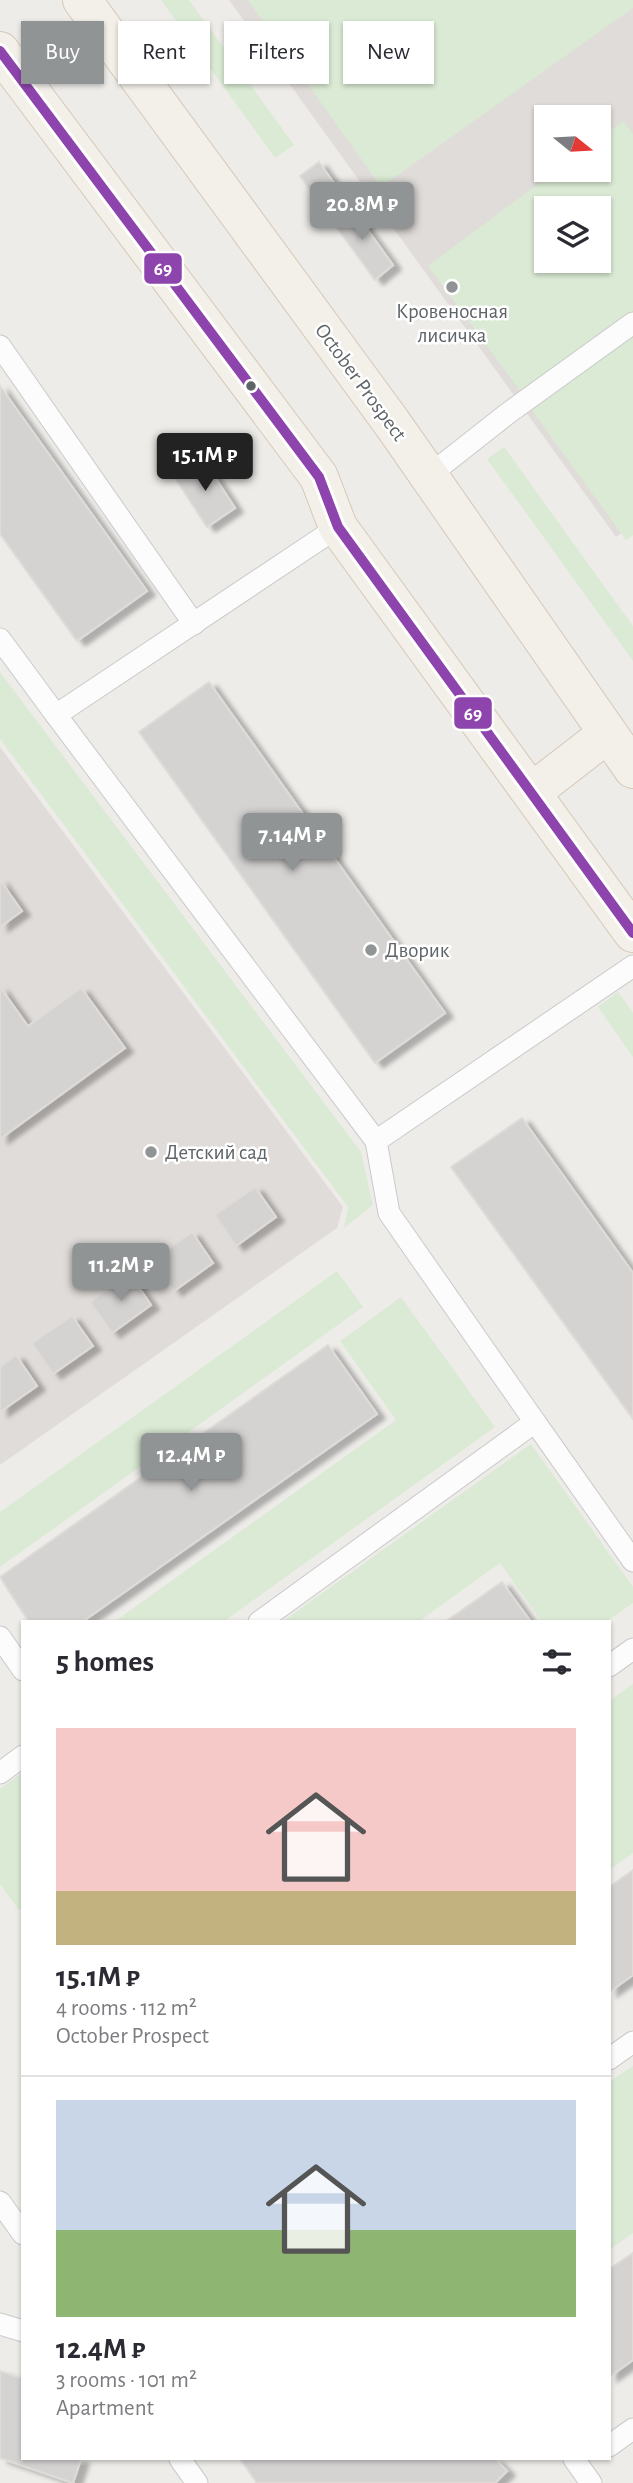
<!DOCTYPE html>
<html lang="en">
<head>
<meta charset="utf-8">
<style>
  :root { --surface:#fff; --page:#f7f7f7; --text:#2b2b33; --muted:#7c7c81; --line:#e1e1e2; --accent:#909494 }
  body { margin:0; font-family:"Alegreya Sans",sans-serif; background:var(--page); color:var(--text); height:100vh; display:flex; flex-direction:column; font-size:26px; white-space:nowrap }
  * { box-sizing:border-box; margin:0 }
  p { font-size:23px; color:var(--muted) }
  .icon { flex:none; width:38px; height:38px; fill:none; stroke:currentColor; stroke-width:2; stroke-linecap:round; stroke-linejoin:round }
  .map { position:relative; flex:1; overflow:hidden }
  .side { position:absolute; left:21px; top:1620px; width:590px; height:840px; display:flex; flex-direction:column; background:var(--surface); border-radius:0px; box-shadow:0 2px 5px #0004 }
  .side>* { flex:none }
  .guide { position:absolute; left:21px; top:21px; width:592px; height:63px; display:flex; gap:14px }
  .needle { width:46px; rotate:108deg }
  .fabs { position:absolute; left:534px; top:105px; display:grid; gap:14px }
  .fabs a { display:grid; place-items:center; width:77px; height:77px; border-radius:0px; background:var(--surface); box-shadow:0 2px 5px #0004; font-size:35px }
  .price { position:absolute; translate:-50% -60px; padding:0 16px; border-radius:7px; background:var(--accent); color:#fff; font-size:23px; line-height:46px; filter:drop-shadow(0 2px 4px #0008) }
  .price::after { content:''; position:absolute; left:50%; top:42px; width:21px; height:16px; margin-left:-10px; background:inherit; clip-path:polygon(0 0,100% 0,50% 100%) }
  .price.current { background:#222; color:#fff }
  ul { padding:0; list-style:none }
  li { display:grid; align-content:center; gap:14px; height:371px; padding:0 35px }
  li+li { border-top:2px solid var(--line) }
  li span { display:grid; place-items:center; height:217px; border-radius:0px; color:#555 }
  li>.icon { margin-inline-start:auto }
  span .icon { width:126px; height:126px; fill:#fffc; stroke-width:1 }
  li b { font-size:30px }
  h2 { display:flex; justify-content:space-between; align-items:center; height:84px; padding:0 35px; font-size:30px }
  .tag { padding:0 24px; border-radius:0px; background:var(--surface); box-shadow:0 2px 5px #0004; font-size:24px; line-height:63px }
  .tag.current { background:var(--accent); color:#fff }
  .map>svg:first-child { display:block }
  .education { fill:#e0dcd9; fill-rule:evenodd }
  .green { fill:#daead4; fill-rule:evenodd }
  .building { fill:#d5d3d2; stroke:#dedbd8; stroke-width:2; filter:url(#shadow) }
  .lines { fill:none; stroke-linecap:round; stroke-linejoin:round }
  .service-casing { stroke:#cacaca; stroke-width:23 }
  .primary-casing { stroke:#d6c8b7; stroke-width:40 }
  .service { stroke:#fcfcfc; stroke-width:21 }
  .primary { stroke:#f3efe9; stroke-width:38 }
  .bus-1-casing { stroke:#fff; stroke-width:16 }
  .bus-1 { stroke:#8e44ad; stroke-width:10 }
  .poi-dot { fill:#909494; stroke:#fff; stroke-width:2.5 }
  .bus-dot { fill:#5e6467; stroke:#fff; stroke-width:2.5 }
  .labels { text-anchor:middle; stroke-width:5; stroke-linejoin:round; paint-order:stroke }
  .poi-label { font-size:21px; fill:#5e6467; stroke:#fff; text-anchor:start }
  .street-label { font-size:21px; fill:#5e6467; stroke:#fff }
  .line-badge { stroke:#fff; stroke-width:2.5 }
  .badge-label { font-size:19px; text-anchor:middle; font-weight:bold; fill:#fff }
</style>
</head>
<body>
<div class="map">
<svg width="633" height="2483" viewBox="0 0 633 2483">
  <defs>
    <filter id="shadow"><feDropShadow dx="8" dy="4.5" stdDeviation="2" flood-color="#0004"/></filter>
  </defs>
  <rect width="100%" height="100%" fill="#eeece9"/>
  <g class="education">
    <path d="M 229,0 L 633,0 L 633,525 L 616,537 ZM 546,117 L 598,117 L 598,170 L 546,170 ZM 546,208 L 598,208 L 598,261 L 546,261 Z"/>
    <polygon points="0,747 343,1207 337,1228 0,1465"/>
  </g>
  <g class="green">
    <polygon points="161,0 189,0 294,145 275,158"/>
    <polygon points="248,0 633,0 633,8 381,187"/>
    <path d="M 623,121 L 633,134 L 633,313 L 523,395 L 428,266 L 557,170 L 598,170 L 599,139 ZM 546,208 L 598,208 L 598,261 L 546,261 Z"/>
    <polygon points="633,334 633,535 626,540 531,409"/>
    <polygon points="504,447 633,626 633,661 487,459"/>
    <polygon points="0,672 361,1152 373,1205 344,1228 348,1207 0,739"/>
    <polygon points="618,992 633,1013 633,1057 598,1007"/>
    <polygon points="337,1271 363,1307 0,1567 0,1512"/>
    <polygon points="401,1297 495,1427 223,1622 114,1622 396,1420 340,1341"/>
    <polygon points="531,1444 633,1587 633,1603 606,1622 542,1622 500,1563 418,1622 282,1622"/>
    <polygon points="633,1684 633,1853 609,1870 609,1701"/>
    <polygon points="23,1772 23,1908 19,1910 0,1884 0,1789"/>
    <polygon points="633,2066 633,2233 609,2250 609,2082"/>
  </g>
  <g class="building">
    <polygon points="319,162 349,204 330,218 300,176"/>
    <polygon points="349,204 393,265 375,280 330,218"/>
    <polygon points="0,386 147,591 77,641 0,534"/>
    <polygon points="203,459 235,508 207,527 175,478"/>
    <polygon points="209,682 445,1013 375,1063 139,732"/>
    <polygon points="0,880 22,911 0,927"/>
    <polygon points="0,987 28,1026 81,988 125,1048 0,1139"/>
    <polygon points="522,1118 633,1273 633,1419 451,1167"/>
    <polygon points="255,1187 276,1217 236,1246 215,1215"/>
    <polygon points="192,1232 213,1263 174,1291 152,1260"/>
    <polygon points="130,1274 151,1305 112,1333 90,1302"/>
    <polygon points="72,1316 93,1346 53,1374 32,1343"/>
    <polygon points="328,1345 377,1414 82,1622 29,1622 0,1577"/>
    <polygon points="16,1355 37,1386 0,1412 0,1367"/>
    <polygon points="502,1582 531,1622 445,1622"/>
    <polygon points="633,1870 633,1975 609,1992 609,1887"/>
    <polygon points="633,2253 633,2360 609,2377 609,2269"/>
    <polygon points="0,2371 23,2379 23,2459 81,2459 73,2483 0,2458"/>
    <polygon points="240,2459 495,2459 507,2471 495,2483 257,2483"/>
  </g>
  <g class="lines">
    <g class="service-casing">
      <g id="service">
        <polyline points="0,346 194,624"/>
        <polyline points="427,477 507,414 633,323"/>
        <polyline points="0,639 56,715 338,527"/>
        <polyline points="56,715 376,1141"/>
        <polyline points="535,1422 633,1561"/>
        <polyline points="259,1622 535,1422 389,1213 376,1141 633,966"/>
        <polyline points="0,1637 23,1670"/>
        <polyline points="609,1666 633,1649"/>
        <polyline points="0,1773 23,1756"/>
        <polyline points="609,2059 633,2042"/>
        <polyline points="0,2202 23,2234"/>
        <polyline points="0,2324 23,2331"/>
        <polyline points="609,2446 633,2429"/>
        <polyline points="180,2459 197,2483"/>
        <polyline points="574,2459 591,2483"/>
      </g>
    </g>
    <g class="primary-casing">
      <g id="primary">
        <polyline points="82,0 392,423 633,769"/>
        <polyline points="0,51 319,477 338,527 633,933"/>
        <polyline points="532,792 607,734"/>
      </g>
    </g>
    <use href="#service" class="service"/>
    <use href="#primary" class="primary"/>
    <g class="bus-1-casing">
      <polyline id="bus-1" points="0,51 319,477 338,527 633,933"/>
    </g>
    <use href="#bus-1" class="bus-1"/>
  </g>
  <g class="poi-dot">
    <circle cx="452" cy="287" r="7"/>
    <circle cx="371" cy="950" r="7"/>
    <circle cx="151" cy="1152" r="7"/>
  </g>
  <circle class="bus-dot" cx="251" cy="386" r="6"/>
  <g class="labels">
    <g class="poi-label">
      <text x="452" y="318" text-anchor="middle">Кровеносная<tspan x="452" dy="24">лисичка</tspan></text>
      <text x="385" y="957">Дворик</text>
      <text x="165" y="1159">Детский сад</text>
    </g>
    <g class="street-label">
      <text transform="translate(361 382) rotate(54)" y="7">October Prospect</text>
    </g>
  </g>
  <g class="line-badge">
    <rect x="143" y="252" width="40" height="33" rx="7" fill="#8e44ad"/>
    <rect x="453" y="696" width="40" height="34" rx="7" fill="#8e44ad"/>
  </g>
  <g class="badge-label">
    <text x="163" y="275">69</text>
    <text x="473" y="720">69</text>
  </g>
</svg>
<div class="fabs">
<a><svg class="needle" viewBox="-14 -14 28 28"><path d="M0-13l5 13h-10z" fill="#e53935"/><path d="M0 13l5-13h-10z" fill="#7c7c81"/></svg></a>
<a><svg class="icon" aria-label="layers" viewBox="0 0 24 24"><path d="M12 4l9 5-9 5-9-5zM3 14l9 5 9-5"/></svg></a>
</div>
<b class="price" style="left:362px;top:242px">20.8M ₽</b>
<b class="price current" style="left:205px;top:493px">15.1M ₽</b>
<b class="price" style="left:292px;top:873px">7.14M ₽</b>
<b class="price" style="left:121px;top:1303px">11.2M ₽</b>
<b class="price" style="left:191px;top:1493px">12.4M ₽</b>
<div class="guide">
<a class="tag current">Buy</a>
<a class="tag">Rent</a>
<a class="tag">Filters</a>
<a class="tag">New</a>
</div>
<section class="side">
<h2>5 homes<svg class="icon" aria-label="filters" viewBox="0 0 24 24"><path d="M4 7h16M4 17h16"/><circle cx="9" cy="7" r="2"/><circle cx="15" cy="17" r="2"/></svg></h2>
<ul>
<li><span style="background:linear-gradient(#f6c9c9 75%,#c2b280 0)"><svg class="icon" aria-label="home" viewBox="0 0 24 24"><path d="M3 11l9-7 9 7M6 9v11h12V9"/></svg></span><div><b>15.1M ₽</b><p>4 rooms · 112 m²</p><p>October Prospect</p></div></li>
<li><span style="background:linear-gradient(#c9d6e8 60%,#8fb573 0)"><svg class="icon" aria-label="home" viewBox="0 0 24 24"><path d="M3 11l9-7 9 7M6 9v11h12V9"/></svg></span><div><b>12.4M ₽</b><p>3 rooms · 101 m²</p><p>Apartment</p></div></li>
</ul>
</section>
</div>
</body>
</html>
